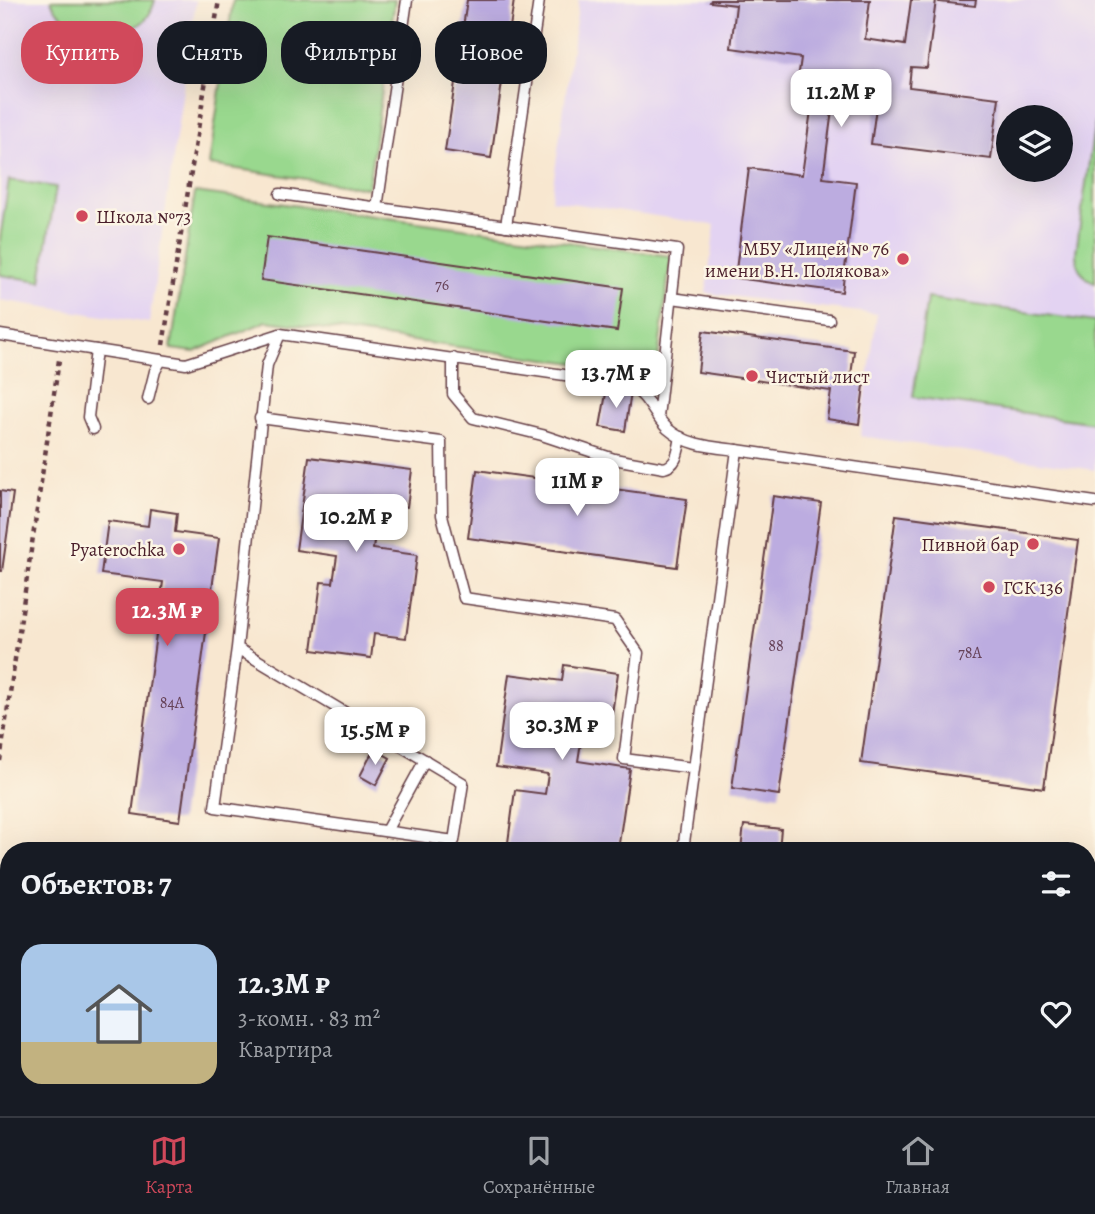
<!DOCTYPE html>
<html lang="ru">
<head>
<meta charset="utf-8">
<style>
  :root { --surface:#171b24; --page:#242831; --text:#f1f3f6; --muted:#9ea1a6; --line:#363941; --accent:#d1495b }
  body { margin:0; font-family:Alegreya,serif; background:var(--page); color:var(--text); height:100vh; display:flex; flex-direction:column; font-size:26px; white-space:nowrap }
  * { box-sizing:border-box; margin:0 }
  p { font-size:23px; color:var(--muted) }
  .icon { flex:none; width:38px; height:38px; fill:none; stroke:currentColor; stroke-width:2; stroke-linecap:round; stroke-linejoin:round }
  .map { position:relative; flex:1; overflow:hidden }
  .drawer { position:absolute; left:0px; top:842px; width:1096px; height:275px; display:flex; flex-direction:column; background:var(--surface); border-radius:28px 28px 0 0; box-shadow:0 7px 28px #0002 }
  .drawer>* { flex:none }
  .guide { position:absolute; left:21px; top:21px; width:700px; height:63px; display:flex; gap:14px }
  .buttons { position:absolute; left:996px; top:105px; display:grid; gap:14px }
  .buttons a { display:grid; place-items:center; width:77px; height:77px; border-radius:50%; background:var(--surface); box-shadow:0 7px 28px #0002; font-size:35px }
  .price { position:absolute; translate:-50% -60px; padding:0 16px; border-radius:14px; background:#fff; color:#222; font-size:23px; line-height:46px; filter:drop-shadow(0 2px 4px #0008) }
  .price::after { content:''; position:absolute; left:50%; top:42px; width:21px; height:16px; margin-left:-10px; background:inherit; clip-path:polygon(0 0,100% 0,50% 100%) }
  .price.selected { background:var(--accent); color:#fff }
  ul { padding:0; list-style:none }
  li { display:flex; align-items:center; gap:21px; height:175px; padding:0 21px }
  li+li { border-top:2px solid var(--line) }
  li span { display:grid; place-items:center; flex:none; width:196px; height:140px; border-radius:21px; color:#555 }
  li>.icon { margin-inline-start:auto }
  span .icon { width:84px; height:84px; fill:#fffc; stroke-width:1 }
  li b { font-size:30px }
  h2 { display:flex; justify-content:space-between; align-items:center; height:84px; padding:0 21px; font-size:30px }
  .tag { padding:0 24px; border-radius:28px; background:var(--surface); box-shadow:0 7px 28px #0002; font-size:24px; line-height:63px }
  .tag.selected { background:var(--accent); color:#fff }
  .tabs { display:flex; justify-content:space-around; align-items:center; height:98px; border-top:2px solid var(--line); background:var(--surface); font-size:19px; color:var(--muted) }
  .tabs a { display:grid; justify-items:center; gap:4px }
  .tabs .selected { color:var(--accent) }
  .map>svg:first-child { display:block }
  .built { fill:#e3d3f2; fill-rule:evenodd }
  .green { fill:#99d88e; stroke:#727c5c; stroke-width:2 }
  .building { fill:#bcace0 }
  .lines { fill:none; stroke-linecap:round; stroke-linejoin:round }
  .lane-casing { stroke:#643d44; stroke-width:13 }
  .path { stroke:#643d44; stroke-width:4.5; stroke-dasharray:5 5; stroke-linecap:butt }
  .lane { stroke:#fff; stroke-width:10 }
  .poi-dot { fill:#d1495b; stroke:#fcf5e5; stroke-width:2.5 }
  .labels { text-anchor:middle; stroke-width:5; stroke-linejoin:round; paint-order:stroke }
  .number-label { font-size:16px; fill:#664258 }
  .poi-label { font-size:19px; fill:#4a1f2b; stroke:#fcf5e5; text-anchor:start }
</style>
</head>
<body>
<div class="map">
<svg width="1095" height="1116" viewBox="0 0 1095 1116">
  <rect width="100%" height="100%" fill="#fcf5e5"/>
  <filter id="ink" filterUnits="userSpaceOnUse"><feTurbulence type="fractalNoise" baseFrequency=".0143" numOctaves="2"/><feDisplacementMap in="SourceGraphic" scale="14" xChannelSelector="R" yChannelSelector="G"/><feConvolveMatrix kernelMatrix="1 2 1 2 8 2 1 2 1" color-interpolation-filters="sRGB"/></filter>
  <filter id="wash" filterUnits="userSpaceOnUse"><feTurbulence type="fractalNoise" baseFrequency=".00686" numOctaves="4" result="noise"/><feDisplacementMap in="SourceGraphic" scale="28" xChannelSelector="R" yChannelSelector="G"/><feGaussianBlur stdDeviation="1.57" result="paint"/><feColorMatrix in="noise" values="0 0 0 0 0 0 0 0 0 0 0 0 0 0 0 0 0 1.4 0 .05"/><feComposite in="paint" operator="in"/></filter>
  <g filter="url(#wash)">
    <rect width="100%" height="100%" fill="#f8e7d0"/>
    <g class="built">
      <polygon points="0,0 196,0 149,323 0,300"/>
      <path d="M 579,0 L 1095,0 L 1095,470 L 860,436 L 877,314 L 706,293 L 715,225 L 551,200 ZM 1008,117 L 1060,117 L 1060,170 L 1008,170 Z"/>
    </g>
    <g class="green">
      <path d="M 51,0 L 155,0 C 152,11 147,22 136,26 C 126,30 79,24 69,20 C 60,16 54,9 51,0 Z"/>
      <polygon points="233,0 395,0 368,188 209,165"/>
      <path d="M 1095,121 L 1095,283 C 1081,276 1076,267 1076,252 Z"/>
      <polygon points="9,180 56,187 41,281 0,275 0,239"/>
      <polygon points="195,192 671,256 656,374 267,321 194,352 171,349"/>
      <polygon points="927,298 1095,322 1095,423 913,397"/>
    </g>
    <g id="blocks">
      <g class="building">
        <polygon points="467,0 514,0 491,158 445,151"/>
        <polygon points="711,0 870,0 865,39 905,45 911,0 936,0 927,68 911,67 909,87 999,98 991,159 871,144 877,100 834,95 823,178 856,182 842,292 735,278 749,168 802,175 812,103 795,101 801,58 731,48 736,5 710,2"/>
        <polygon points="940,0 976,0 975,6 939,2"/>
        <polygon points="267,237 623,288 617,331 261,280"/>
        <polygon points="703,331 854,351 851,376 865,378 859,424 827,419 831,391 698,372"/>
        <polygon points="607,388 631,392 625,431 600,427"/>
        <polygon points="309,457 412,470 407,507 379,504 373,549 417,555 406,638 374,634 371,658 312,650 321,582 333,583 337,556 296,550"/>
        <polygon points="477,470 687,499 677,567 468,538"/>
        <polygon points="0,491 13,493 2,571 0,571"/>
        <polygon points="773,496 821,503 779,795 732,788"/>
        <polygon points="150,509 177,513 175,532 219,538 180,821 132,814 163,582 101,574 108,521 148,526"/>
        <polygon points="896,515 1078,540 1044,788 861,763"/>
        <polygon points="564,665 618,673 610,727 584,723 578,761 630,769 618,850 596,850 575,848 575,850 507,850 515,790 545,794 548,774 496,767 509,674 562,681"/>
        <polygon points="374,749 390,758 376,785 360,776"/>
        <polygon points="744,825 781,829 779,850 741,850"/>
        <polygon points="1087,1009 1095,1010 1095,1062 1087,1061"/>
        <polygon points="205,1108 413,1108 411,1116 320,1116 286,1112 278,1116 198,1116"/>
      </g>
    </g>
  </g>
  <g filter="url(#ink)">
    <use href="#blocks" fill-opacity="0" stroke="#643d44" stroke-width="2"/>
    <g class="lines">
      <g class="lane-casing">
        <g id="lane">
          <polyline points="280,194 677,250 658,417"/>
          <polyline points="377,208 407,0"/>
          <polyline points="506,226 539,0"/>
          <polyline points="672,298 829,320"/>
          <path d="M 0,335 L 186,364 L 280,334 L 627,384 C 651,397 651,413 668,429 C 687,446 714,447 737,450 L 1095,502"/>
          <path d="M 453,358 L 453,394 L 473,418 L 542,435 L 614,459 L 664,468 C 678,465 678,450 681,437"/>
          <polyline points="148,399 155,371 161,360"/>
          <polyline points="260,418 441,442 442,515 464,598 615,620 638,653 624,759 693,768"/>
          <polyline points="93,429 88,417 96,350"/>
          <polyline points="237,648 463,783 454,841 215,807 237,648 267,365 280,334"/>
          <polyline points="386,831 425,760"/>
          <polyline points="683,850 737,450"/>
          <polyline points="0,903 9,900"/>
          <polyline points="1087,955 1095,956"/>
          <polyline points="0,1019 9,1020"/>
          <polyline points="72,1108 76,1116"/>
          <polyline points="603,1108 613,1116"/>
          <polyline points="1056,1108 1063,1116"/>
          <polyline points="147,1116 157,1108"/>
          <polyline points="450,1116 455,1108"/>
          <polyline points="761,1116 772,1108"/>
        </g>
      </g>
      <g class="path">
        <polyline points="163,345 219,0"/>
        <polyline points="0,761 59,360"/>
      </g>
      <use href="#lane" class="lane"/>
    </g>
  </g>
  <g class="poi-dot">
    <circle cx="82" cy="216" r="7"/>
    <circle cx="903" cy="259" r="7"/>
    <circle cx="752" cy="376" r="7"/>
    <circle cx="1033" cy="544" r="7"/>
    <circle cx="179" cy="549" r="7"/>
    <circle cx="989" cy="587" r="7"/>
  </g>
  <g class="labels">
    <g class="number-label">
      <text x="442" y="290">76</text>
      <text x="776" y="651">88</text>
      <text x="970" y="658">78А</text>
      <text x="172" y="708">84А</text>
    </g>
    <g class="poi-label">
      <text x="96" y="223">Школа №73</text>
      <text x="889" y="255" text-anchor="end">МБУ «Лицей № 76<tspan x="889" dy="22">имени В.Н. Полякова»</tspan></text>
      <text x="766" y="383">Чистый лист</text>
      <text x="1019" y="551" text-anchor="end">Пивной бар</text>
      <text x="165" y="556" text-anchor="end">Pyaterochka</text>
      <text x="1003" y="594">ГСК 136</text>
    </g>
  </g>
</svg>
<div class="buttons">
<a><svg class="icon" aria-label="layers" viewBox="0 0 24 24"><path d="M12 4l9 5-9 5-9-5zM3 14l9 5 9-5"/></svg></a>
</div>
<b class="price" style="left:841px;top:129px">11.2M ₽</b>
<b class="price" style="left:616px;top:410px">13.7M ₽</b>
<b class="price" style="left:577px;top:518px">11M ₽</b>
<b class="price" style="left:356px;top:554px">10.2M ₽</b>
<b class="price selected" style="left:167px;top:648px">12.3M ₽</b>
<b class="price" style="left:562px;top:762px">30.3M ₽</b>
<b class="price" style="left:375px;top:767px">15.5M ₽</b>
<div class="guide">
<a class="tag selected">Купить</a>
<a class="tag">Снять</a>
<a class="tag">Фильтры</a>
<a class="tag">Новое</a>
</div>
<section class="drawer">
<h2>Объектов: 7<svg class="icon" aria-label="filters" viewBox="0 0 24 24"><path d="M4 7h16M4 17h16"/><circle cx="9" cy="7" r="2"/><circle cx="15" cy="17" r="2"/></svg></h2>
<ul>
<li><span style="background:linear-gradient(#a9c7e8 70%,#c2b280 0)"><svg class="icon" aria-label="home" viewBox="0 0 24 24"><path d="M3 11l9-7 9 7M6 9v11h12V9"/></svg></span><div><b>12.3M ₽</b><p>3-комн. · 83 m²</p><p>Квартира</p></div><svg class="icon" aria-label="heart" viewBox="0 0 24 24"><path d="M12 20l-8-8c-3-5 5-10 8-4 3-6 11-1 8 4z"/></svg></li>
</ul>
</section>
</div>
<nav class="tabs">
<a class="selected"><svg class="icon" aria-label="map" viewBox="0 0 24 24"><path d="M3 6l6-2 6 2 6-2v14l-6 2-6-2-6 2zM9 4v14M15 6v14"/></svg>Карта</a>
<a><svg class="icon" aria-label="saved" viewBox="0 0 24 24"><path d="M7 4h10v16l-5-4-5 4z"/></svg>Сохранённые</a>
<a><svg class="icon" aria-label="home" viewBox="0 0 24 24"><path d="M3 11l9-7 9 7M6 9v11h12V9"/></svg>Главная</a>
</nav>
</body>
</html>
